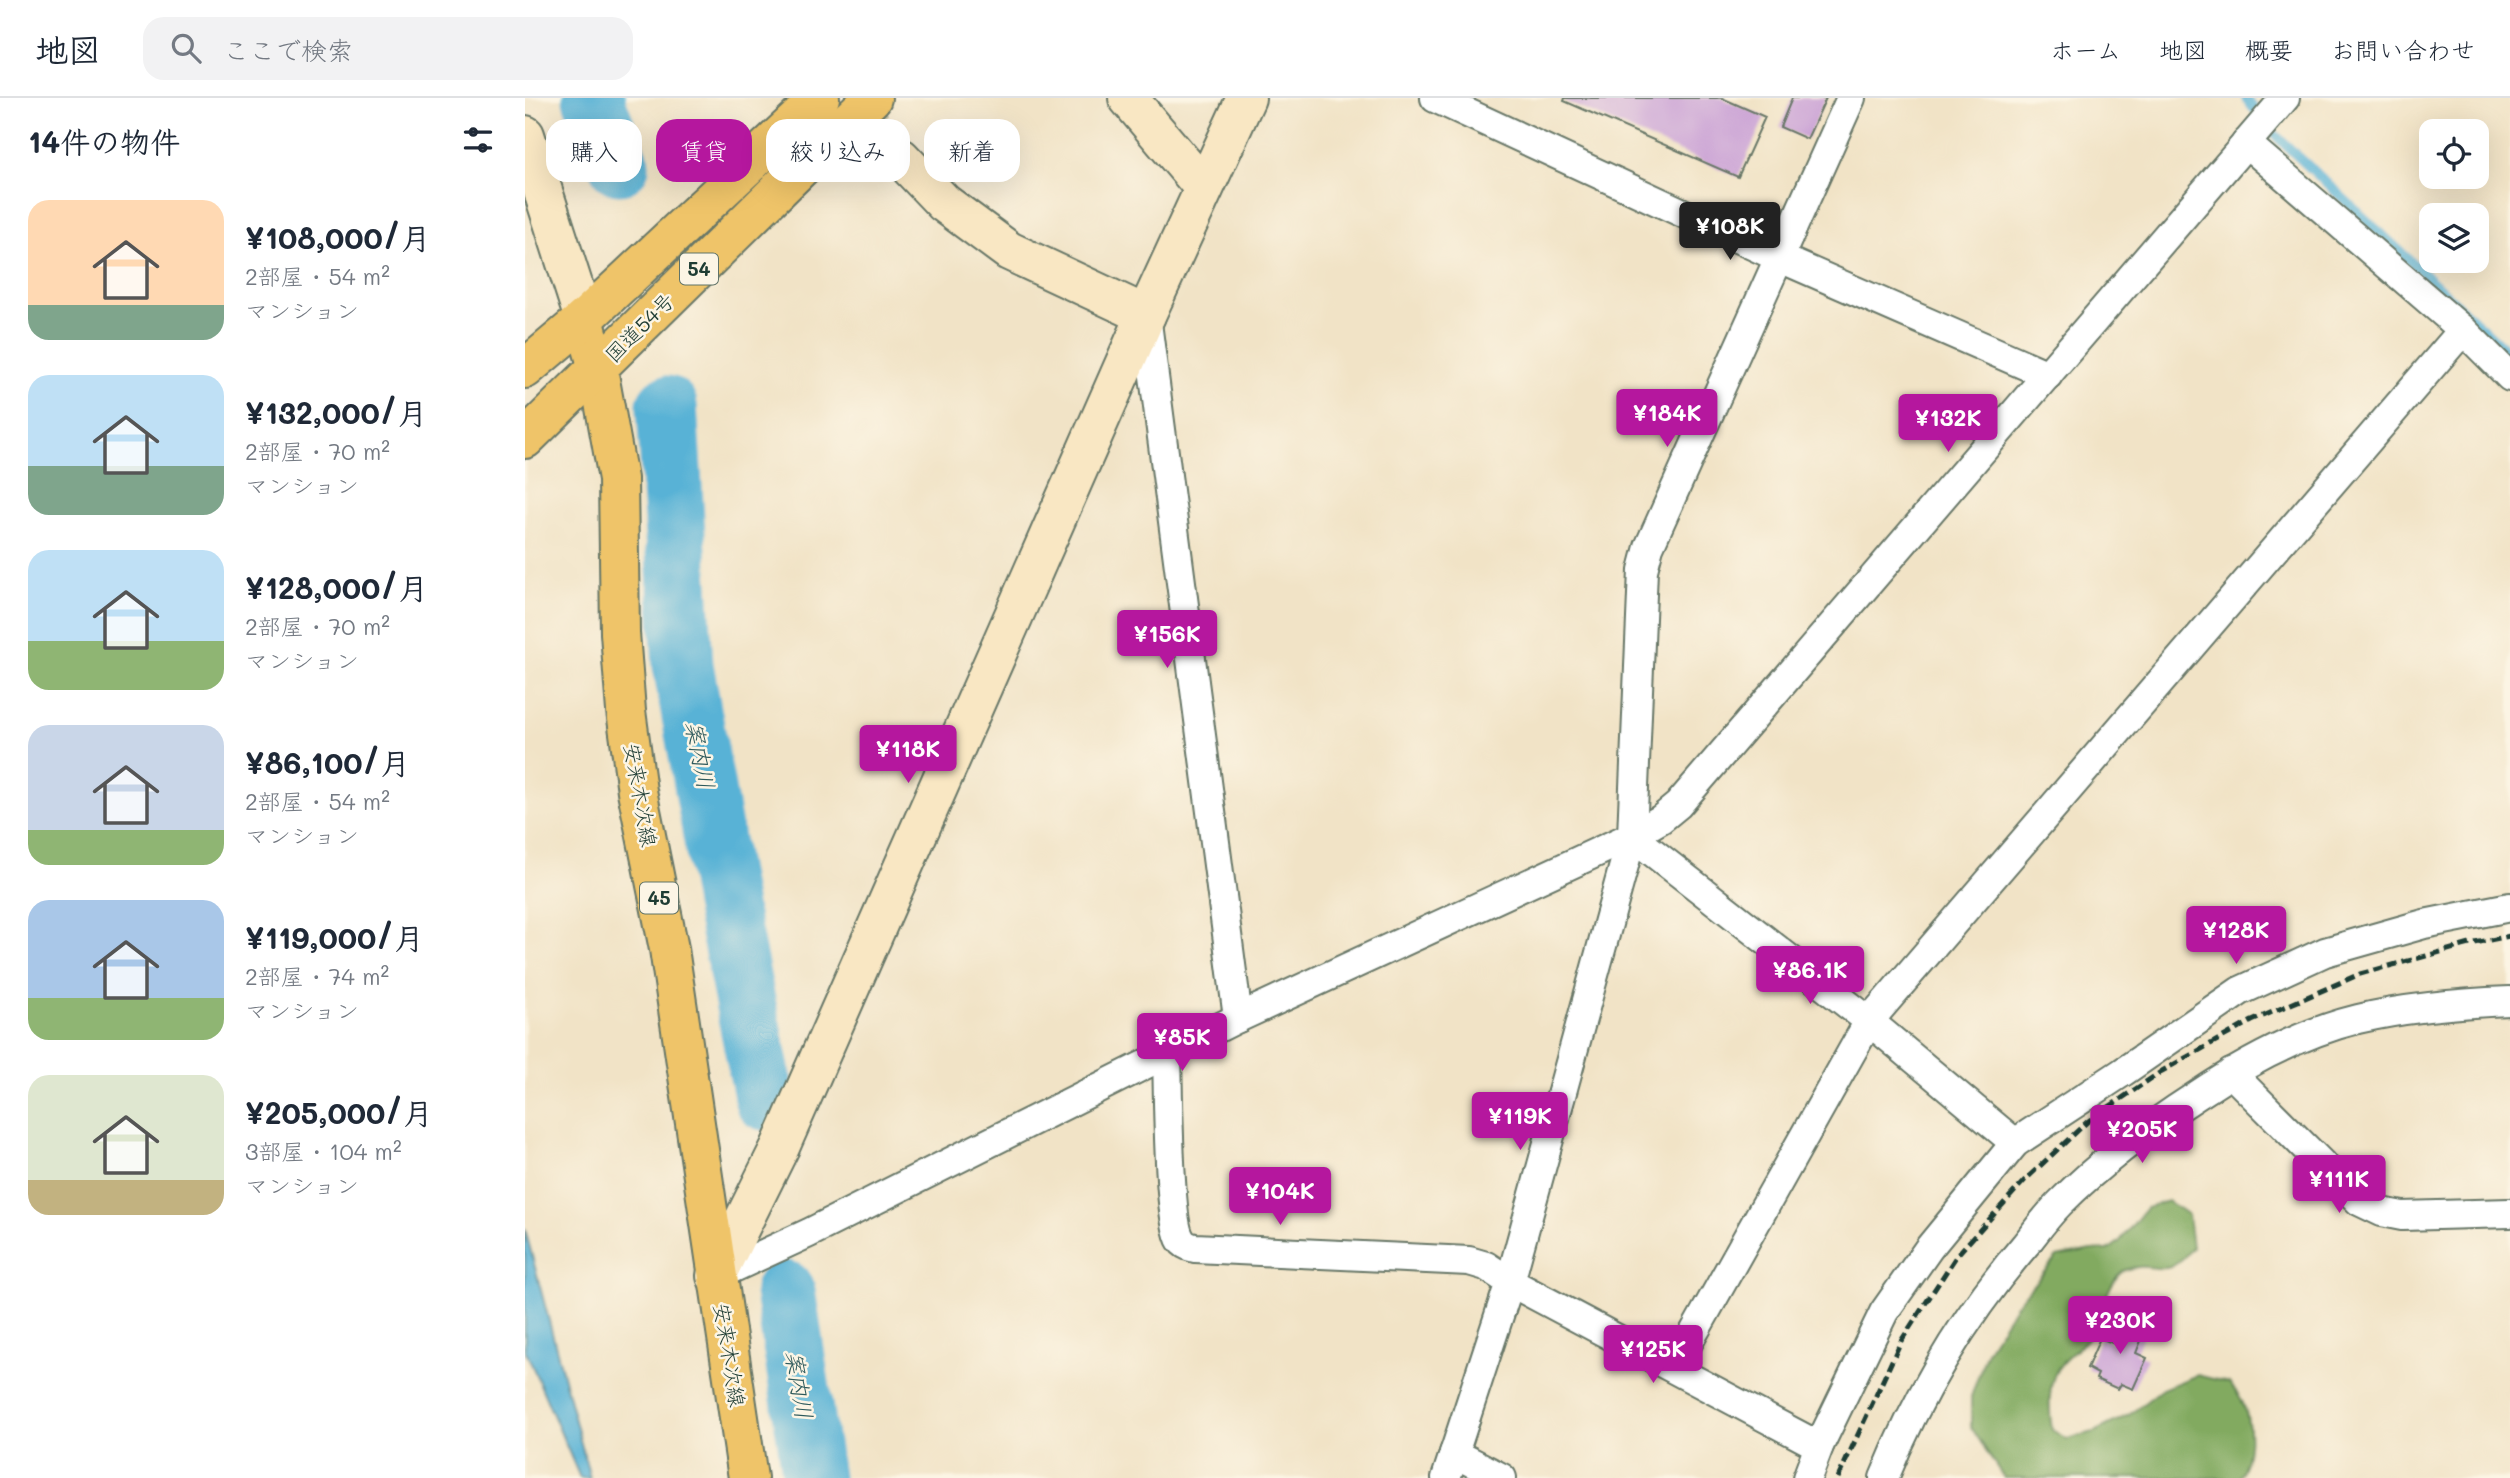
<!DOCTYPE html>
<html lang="ja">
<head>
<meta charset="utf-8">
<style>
  :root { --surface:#fff; --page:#f2f2f3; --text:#1f2937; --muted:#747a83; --line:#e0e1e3; --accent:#b5179e }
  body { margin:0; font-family:Mali,"Klee One",sans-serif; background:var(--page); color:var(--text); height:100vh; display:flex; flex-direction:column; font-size:26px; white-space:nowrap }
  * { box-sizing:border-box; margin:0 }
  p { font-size:23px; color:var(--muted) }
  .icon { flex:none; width:38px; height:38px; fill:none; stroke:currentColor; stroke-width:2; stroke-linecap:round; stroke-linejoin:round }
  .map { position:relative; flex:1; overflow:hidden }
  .side { display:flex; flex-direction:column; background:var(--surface); width:525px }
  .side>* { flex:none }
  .hud { position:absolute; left:21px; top:21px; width:665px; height:63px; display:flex; gap:14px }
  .controls { position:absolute; left:1894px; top:21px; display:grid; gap:14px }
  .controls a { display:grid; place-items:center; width:70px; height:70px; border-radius:14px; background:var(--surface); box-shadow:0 7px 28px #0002; font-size:35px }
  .price { position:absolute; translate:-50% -60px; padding:0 16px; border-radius:7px; background:var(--accent); color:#fff; font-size:23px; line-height:46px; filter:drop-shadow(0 2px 4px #0008) }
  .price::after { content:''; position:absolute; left:50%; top:42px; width:21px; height:16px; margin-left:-10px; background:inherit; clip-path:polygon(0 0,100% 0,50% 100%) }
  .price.selected { background:#222; color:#fff }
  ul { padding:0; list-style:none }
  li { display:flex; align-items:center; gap:21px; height:175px; padding:0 28px }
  li span { display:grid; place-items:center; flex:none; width:196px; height:140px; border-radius:21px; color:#555 }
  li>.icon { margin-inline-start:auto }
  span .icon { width:84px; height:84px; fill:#fffc; stroke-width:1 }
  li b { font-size:30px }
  h2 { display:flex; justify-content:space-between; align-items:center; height:84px; padding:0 28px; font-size:30px }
  .chip { padding:0 24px; border-radius:21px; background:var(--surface); box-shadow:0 7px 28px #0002; font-size:24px; line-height:63px }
  .chip.selected { background:var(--accent); color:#fff }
  header { display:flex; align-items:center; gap:42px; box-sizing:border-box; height:98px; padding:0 35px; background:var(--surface); border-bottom:2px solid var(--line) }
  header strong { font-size:33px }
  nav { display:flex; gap:38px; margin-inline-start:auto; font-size:24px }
  .search { width:490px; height:63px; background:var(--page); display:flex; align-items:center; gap:18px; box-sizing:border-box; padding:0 24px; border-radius:21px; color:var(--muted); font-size:26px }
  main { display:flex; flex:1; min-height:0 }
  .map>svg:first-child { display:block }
  .forest { fill:#82aa60; stroke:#50744a; stroke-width:2 }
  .water { fill:#59b2d6; stroke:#3c7885; stroke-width:2 }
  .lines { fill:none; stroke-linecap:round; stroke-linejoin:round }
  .stream { stroke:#59b2d6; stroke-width:10 }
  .river { stroke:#59b2d6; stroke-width:61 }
  .building { fill:#cca5d6 }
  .secondary-tunnel { stroke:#c7c2a9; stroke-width:38; stroke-dasharray:38 19; stroke-linecap:butt }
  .street-casing { stroke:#687767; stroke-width:32 }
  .secondary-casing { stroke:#687767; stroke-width:42 }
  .primary-casing { stroke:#687767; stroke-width:42 }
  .highway-casing { stroke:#687767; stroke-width:42 }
  .street { stroke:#fff; stroke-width:28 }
  .secondary { stroke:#f9e7c3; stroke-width:38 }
  .primary { stroke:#efc469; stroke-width:38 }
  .highway { stroke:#efc469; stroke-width:38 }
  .rail { stroke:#1f3d34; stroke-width:5; stroke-dasharray:10 5; stroke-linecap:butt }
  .labels { text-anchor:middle; stroke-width:5; stroke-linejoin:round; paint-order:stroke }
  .shield { fill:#fcf5e5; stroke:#617469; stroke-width:2 }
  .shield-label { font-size:19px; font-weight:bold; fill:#1f3d34 }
  .street-label { font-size:21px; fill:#1f3d34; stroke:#fcf5e5 }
  .water-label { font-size:23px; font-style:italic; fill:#2e5a5c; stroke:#fcf5e5 }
</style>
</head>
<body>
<header>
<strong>地図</strong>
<div class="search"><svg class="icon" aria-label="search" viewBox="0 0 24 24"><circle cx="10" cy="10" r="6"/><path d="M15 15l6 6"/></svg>ここで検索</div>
<nav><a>ホーム</a><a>地図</a><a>概要</a><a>お問い合わせ</a></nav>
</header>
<main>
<section class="side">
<h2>14件の物件<svg class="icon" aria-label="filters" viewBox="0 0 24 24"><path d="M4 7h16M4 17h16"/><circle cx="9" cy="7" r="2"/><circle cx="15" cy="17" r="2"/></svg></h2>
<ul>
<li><span style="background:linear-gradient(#ffd9b3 75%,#7fa58c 0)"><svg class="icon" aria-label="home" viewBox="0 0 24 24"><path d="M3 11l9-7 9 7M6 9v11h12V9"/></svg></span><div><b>¥108,000/月</b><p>2部屋 · 54 m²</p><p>マンション</p></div></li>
<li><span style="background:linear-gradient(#bfe0f5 65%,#7fa58c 0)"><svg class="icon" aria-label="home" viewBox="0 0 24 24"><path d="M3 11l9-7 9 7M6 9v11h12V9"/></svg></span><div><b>¥132,000/月</b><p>2部屋 · 70 m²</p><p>マンション</p></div></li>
<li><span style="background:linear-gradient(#bfe0f5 65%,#8fb573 0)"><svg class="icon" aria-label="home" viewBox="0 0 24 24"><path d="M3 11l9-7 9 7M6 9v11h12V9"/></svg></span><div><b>¥128,000/月</b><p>2部屋 · 70 m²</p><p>マンション</p></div></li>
<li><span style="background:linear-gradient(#c9d6e8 75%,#8fb573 0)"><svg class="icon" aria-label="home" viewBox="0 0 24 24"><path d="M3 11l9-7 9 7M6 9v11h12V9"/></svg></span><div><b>¥86,100/月</b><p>2部屋 · 54 m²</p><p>マンション</p></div></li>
<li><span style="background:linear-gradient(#a9c7e8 70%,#8fb573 0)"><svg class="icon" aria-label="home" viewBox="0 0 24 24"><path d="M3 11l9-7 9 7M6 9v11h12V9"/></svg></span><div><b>¥119,000/月</b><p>2部屋 · 74 m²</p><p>マンション</p></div></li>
<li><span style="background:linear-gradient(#dfe7d0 75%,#c2b280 0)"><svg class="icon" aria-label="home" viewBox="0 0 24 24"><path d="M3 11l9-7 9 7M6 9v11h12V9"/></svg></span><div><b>¥205,000/月</b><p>3部屋 · 104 m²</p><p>マンション</p></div></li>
</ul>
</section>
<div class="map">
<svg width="1985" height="1380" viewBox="0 0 1985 1380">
  <rect width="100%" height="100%" fill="#fcf5e5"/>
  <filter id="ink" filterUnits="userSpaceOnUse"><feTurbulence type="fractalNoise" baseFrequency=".0143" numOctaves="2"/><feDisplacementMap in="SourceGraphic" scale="14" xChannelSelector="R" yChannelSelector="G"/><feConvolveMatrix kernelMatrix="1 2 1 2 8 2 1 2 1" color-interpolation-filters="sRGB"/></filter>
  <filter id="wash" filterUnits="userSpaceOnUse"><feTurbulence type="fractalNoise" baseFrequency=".00686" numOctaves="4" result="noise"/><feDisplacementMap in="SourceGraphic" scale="28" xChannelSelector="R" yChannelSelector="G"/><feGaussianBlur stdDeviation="1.57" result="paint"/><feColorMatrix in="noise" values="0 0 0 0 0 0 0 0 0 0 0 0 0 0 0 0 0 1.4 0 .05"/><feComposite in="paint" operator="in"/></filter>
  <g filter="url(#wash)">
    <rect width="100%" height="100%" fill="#f1e3c6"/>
    <path class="forest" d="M 1643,1103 L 1663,1117 L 1667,1150 C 1638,1187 1631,1160 1600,1172 C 1585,1178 1575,1218 1567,1233 C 1559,1250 1536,1259 1529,1278 C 1523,1295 1524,1314 1527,1332 L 1542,1341 L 1569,1334 L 1604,1317 L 1637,1291 L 1672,1277 L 1704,1285 C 1708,1290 1715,1297 1717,1303 C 1727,1326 1728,1360 1713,1380 L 1479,1380 L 1446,1329 L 1446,1299 L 1462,1253 L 1490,1208 L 1532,1159 L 1566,1152 L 1583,1152 L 1594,1144 L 1621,1110 Z"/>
    <polygon class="water" points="0,1131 65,1380 55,1380 0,1251"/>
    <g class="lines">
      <g class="stream">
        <polyline points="1721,0 1729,11"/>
        <polyline points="1750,37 1985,256"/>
      </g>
      <g class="river">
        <polyline points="68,0 94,67"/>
        <polyline points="142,308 158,567 200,804 240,1002"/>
        <polyline points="260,1193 288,1380"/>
      </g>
    </g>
    <g id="blocks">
      <g class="building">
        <polygon points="1040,0 1197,0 1240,19 1213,79 1039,3"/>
        <polygon points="1267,0 1301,0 1282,41 1255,29"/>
        <polygon points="1598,1218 1622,1228 1611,1255 1622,1260 1608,1291 1596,1286 1593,1291 1571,1281 1573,1276 1562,1270 1575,1240 1587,1245"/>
      </g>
    </g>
  </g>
  <g filter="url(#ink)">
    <use href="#blocks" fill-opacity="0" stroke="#687767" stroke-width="2"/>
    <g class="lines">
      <polyline class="secondary-tunnel" points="324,0 376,60"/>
      <g class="street-casing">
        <g id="street">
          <polyline points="910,0 1255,160 1523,277"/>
          <polyline points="1721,45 1938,232 1985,279"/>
          <polyline points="621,217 713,920"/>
          <polyline points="1107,738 1344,923 1490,1045"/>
          <path d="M 642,955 C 643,987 643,1123 656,1142 C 659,1147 665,1149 670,1150 L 944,1163 L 961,1168 L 985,1184 L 1294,1348"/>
          <polyline points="1706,975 1834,1103 1857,1114 1877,1118 1985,1115"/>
          <polyline points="191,1178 284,1135 713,920 1107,738 1136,721 1153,707 1760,0"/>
          <polyline points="1149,1270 1344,923 1938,232"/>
          <polyline points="929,1355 977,1380"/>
          <polyline points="921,1380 985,1184 1107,738 1118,472 1124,449 1326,0"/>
          <polyline points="1282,1380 1294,1348 1359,1214 1404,1150 1490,1045 1598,974 1715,893 1800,854 1899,826 1985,809"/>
          <path d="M 1359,1380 C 1394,1294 1441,1216 1501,1146 C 1512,1132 1522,1118 1535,1105 C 1576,1064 1623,1029 1671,998 C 1720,965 1776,935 1833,921 C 1883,909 1934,905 1985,903"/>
        </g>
      </g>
      <g class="secondary-casing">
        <g id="secondary">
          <polyline points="603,0 679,90"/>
          <polyline points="0,37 59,221"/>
          <polyline points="376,60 419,105 484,153 621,217"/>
          <polyline points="191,1178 255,1049 621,217 721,0"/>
        </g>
      </g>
      <g class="primary-casing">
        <polyline id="primary" points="59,221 73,271 93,381 95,535 101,613 112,693 144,851 223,1380"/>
      </g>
      <g class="highway-casing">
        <g id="highway">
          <polyline points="0,271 59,221 295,0"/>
          <polyline points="0,341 347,0"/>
        </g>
      </g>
      <use href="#street" class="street"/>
      <use href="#secondary" class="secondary"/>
      <use href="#primary" class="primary"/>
      <use href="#highway" class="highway"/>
      <polyline class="rail" points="1313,1380 1376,1243 1432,1157 1500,1082 1562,1024 1637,973 1727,923 1835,876 1945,846 1985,838"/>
    </g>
  </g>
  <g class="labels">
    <g class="shield">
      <rect x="155" y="155.5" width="38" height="31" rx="5"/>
      <rect x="115" y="784.5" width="38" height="31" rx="5"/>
    </g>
    <g class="shield-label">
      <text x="174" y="178">54</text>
      <text x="134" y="807">45</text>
    </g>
    <g class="street-label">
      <text transform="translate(115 230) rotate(-45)" y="7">国道54号</text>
      <text transform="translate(115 697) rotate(80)" y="7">安来木次線</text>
      <text transform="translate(204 1257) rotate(81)" y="7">安来木次線</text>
    </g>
    <g class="water-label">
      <text transform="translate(175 657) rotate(79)" y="8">案内川</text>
      <text transform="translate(274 1287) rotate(81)" y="8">案内川</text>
    </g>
  </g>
</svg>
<div class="controls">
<a><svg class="icon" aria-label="locate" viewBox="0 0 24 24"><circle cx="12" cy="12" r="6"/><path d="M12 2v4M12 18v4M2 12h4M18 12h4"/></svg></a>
<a><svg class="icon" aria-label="layers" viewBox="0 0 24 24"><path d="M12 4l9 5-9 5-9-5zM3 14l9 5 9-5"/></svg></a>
</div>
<b class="price selected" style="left:1205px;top:164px">¥108K</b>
<b class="price" style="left:1142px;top:351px">¥184K</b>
<b class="price" style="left:1423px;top:356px">¥132K</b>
<b class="price" style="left:642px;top:572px">¥156K</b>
<b class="price" style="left:383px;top:687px">¥118K</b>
<b class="price" style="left:1711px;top:868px">¥128K</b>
<b class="price" style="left:1285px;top:908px">¥86.1K</b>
<b class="price" style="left:657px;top:975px">¥85K</b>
<b class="price" style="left:995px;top:1054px">¥119K</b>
<b class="price" style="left:1617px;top:1067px">¥205K</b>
<b class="price" style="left:1814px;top:1117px">¥111K</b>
<b class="price" style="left:755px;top:1129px">¥104K</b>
<b class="price" style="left:1595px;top:1258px">¥230K</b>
<b class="price" style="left:1128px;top:1287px">¥125K</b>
<div class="hud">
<a class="chip">購入</a>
<a class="chip selected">賃貸</a>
<a class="chip">絞り込み</a>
<a class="chip">新着</a>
</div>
</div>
</main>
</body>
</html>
